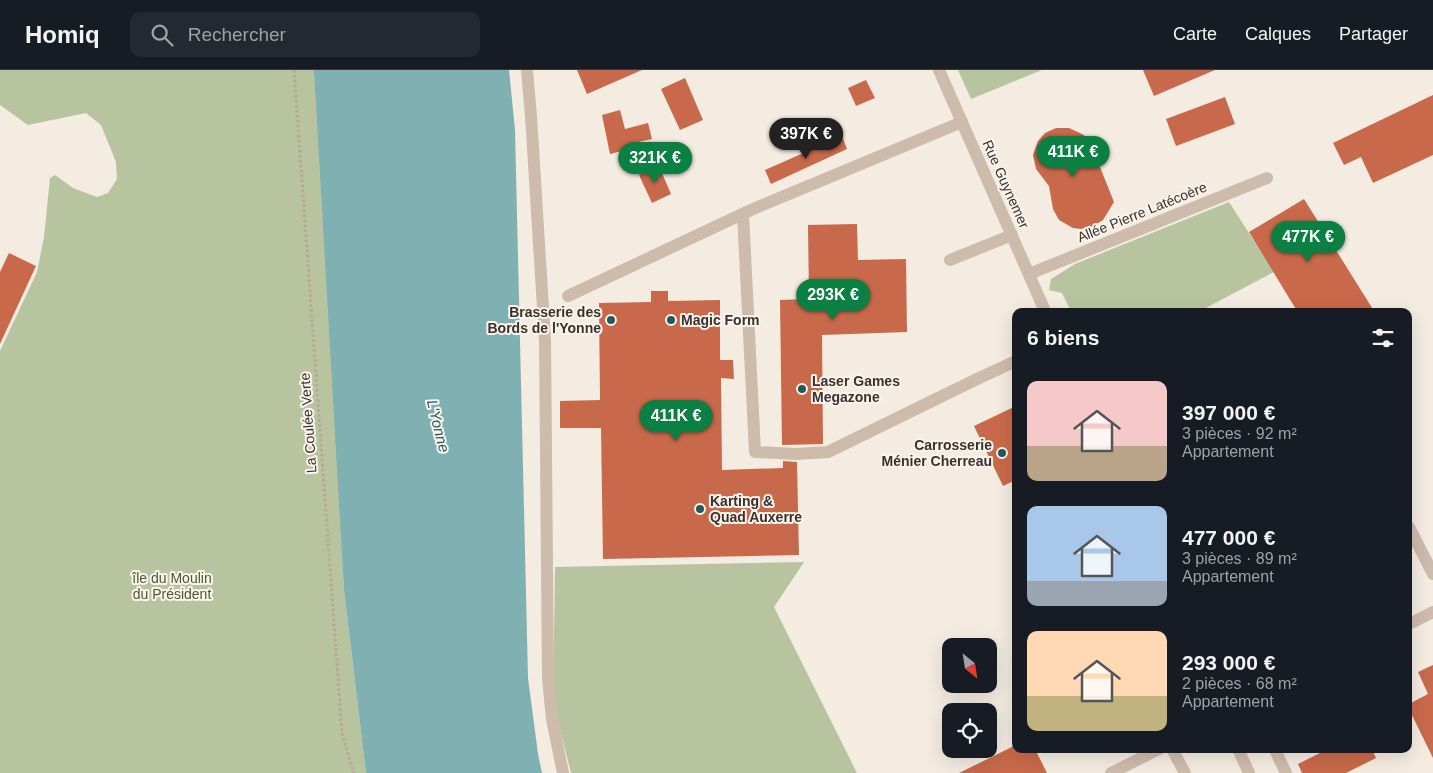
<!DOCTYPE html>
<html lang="fr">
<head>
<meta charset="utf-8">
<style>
  :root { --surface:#171b24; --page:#242831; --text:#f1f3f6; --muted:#9ea1a6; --line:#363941; --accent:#0b8043 }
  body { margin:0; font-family:Arial,sans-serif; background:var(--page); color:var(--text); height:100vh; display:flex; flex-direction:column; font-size:19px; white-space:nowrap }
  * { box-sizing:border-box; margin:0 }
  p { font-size:16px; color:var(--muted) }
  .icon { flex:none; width:28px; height:28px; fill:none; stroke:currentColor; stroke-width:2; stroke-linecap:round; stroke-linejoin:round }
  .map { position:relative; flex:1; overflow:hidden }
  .panel { position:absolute; left:1012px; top:238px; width:400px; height:445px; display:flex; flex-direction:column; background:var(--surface); border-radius:10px; box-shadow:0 5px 20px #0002 }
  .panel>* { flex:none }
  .needle { width:32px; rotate:150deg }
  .controls { position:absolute; left:942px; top:568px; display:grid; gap:10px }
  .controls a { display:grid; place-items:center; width:55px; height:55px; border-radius:10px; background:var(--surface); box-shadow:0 5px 20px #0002; font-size:25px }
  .price { position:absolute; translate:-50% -42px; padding:0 11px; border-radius:18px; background:var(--accent); color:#fff; font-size:16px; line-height:32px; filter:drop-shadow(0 1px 2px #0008) }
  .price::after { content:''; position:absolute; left:50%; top:30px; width:15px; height:11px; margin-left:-8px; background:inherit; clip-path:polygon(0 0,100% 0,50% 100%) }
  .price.selected { background:#222; color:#fff }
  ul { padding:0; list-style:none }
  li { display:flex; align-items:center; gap:15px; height:125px; padding:0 15px }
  li span { display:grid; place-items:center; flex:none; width:140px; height:100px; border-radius:10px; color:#555 }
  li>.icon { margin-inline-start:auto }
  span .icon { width:60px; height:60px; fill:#fffc; stroke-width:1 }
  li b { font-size:21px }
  h2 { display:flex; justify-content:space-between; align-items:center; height:60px; padding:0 15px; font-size:21px }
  header { display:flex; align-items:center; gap:30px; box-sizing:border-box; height:70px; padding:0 25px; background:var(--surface); border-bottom:1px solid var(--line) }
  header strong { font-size:24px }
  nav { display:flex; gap:28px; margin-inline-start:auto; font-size:18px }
  .search { width:350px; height:45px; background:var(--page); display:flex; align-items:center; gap:12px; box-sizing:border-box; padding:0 18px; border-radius:10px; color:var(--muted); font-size:19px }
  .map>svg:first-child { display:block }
  .green { fill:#b8c4a0 }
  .water { fill:#7fb0b2 }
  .building { fill:#c8694b }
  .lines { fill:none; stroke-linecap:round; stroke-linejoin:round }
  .path { stroke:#b9a596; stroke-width:3; stroke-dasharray:2.5 2.5; stroke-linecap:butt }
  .minor { stroke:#cdbbac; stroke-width:12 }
  .poi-dot { fill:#1f5a5e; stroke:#fbf5ee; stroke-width:2 }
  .labels { text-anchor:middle; stroke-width:4; stroke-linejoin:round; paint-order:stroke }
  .street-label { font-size:14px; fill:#3b302b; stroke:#fbf5ee }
  .poi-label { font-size:14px; font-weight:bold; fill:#3b302b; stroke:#fbf5ee; text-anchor:start }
  .park-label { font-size:14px; fill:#4a5a2e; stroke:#fbf5ee }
  .water-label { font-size:15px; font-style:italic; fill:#1f5a5e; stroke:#fbf5ee }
</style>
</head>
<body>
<header>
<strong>Homiq</strong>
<div class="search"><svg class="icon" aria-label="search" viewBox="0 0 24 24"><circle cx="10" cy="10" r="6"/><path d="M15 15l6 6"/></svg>Rechercher</div>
<nav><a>Carte</a><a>Calques</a><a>Partager</a></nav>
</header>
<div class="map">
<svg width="1433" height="703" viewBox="0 0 1433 703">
  <rect width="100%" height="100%" fill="#f4ebe1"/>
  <g class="green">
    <polygon points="0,0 322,0 344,520 366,703 0,703 0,281 37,202 44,167 50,108 55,105 73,118 97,127 108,123 117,109 116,92 101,55 86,43 28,55 0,35"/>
    <polygon points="958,0 1042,0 971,29"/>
    <polygon points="1229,132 1274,202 1200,241 1071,241 1062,223 1049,220 1051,209 1075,194"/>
    <polygon points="804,492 774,537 857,703 571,703 553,631 555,497"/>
  </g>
  <polygon class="water" points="314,0 509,0 515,60 528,608 538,684 542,703 366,703 344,520"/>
  <g class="building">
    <polygon points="577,0 642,0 587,24"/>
    <polygon points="1143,0 1215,0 1154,26"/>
    <polygon points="685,8 703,50 680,60 661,19"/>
    <polygon points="866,10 875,28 856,36 848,18"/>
    <polygon points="1433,25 1433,85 1373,113 1361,87 1344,95 1333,73"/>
    <polygon points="1225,27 1235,54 1176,76 1166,49"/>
    <polygon points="620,40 625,59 648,53 652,69 629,74 630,79 610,84 602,45"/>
    <polygon points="1056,58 1069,58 1084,65 1094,82 1114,132 1103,150 1093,156 1081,159 1073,158 1059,150 1053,139 1049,116 1036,99 1033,85 1038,71 1045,63"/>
    <polygon points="842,66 847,79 771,114 765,100"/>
    <polygon points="659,96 671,124 652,133 639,105"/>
    <polygon points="1304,129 1374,241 1297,241 1249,162"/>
    <polygon points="857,154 858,190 906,189 907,262 822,265 823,374 782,375 780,230 809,229 808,155"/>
    <polygon points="9,183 36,196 0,274 0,202"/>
    <polygon points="651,221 668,221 668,231 720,230 720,290 733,290 734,309 721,308 722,400 783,398 783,391 797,392 799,485 603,489 601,358 560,358 560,331 600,330 599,233 651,232"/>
    <polygon points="1016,336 1016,410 1003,416 974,356"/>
    <polygon points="1433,595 1433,688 1409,639 1409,634 1428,624 1418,602"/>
    <polygon points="1016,675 1016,679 1035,679 1047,703 959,703"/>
    <polygon points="1328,679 1372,679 1376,688 1346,703 1302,703 1298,694"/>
  </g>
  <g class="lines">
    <polyline class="path" points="294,0 342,664 354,703"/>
    <g class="minor">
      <polyline points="527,0 531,46 545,270 548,609 552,649 563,703"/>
      <polyline points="939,0 1045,241"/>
      <polyline points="743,144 755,382 796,384 828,382 977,309 1016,291"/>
      <polyline points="950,190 1012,165"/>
      <polyline points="1029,204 1267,108"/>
      <polyline points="568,226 753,139 962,52"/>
      <polyline points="1409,457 1433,504"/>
      <polyline points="1409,554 1433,542"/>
      <polyline points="1172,679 1185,703"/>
      <polyline points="1238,679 1249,703"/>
      <polyline points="1277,679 1276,682 1286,703"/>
      <polyline points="1111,703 1159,679"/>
    </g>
  </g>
  <g class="poi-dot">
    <circle cx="611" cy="250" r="5"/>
    <circle cx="671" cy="250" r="5"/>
    <circle cx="802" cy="319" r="5"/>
    <circle cx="1002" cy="383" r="5"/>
    <circle cx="700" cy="439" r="5"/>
  </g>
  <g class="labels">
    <g class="street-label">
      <text transform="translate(1006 114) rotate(66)" y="5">Rue Guynemer</text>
      <text transform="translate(1142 142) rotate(-22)" y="5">Allée Pierre Latécoère</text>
      <text transform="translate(308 353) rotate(-94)" y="5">La Coulée Verte</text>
    </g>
    <g class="poi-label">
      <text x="601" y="247" text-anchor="end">Brasserie des<tspan x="601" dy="16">Bords de l'Yonne</tspan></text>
      <text x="681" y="255">Magic Form</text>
      <text x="812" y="316">Laser Games<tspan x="812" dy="16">Megazone</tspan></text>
      <text x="992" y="380" text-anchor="end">Carrosserie<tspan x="992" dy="16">Ménier Cherreau</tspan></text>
      <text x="710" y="436">Karting &amp;<tspan x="710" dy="16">Quad Auxerre</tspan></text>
    </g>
    <g class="park-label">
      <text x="172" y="513">île du Moulin<tspan x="172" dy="16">du Président</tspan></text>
    </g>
    <g class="water-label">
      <text transform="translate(438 356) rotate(76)" y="5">L'Yonne</text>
    </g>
  </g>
</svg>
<div class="controls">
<a><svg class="needle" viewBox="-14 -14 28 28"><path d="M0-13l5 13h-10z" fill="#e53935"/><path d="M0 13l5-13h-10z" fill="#9ea1a6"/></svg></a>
<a><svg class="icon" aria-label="locate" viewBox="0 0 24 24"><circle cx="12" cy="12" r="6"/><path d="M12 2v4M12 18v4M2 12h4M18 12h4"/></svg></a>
</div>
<b class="price selected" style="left:806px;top:90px">397K €</b>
<b class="price" style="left:1073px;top:108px">411K €</b>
<b class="price" style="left:655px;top:114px">321K €</b>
<b class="price" style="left:1308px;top:193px">477K €</b>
<b class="price" style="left:833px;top:251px">293K €</b>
<b class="price" style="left:676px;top:372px">411K €</b>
<section class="panel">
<h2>6 biens<svg class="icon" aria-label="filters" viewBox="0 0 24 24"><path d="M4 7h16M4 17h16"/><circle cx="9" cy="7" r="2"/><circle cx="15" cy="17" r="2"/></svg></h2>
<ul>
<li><span style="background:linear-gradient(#f6c9c9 65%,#b9a48a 0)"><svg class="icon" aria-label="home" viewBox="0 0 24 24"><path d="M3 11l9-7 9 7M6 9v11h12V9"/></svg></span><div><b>397 000 €</b><p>3 pièces · 92 m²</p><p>Appartement</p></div></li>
<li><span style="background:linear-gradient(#a9c7e8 75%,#9aa5b1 0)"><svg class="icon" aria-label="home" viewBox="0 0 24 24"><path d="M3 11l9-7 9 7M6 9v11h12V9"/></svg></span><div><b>477 000 €</b><p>3 pièces · 89 m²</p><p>Appartement</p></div></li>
<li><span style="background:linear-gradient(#ffd9b3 65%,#c2b280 0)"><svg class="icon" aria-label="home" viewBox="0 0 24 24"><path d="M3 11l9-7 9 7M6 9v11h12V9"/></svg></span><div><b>293 000 €</b><p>2 pièces · 68 m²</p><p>Appartement</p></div></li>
</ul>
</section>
</div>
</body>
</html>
